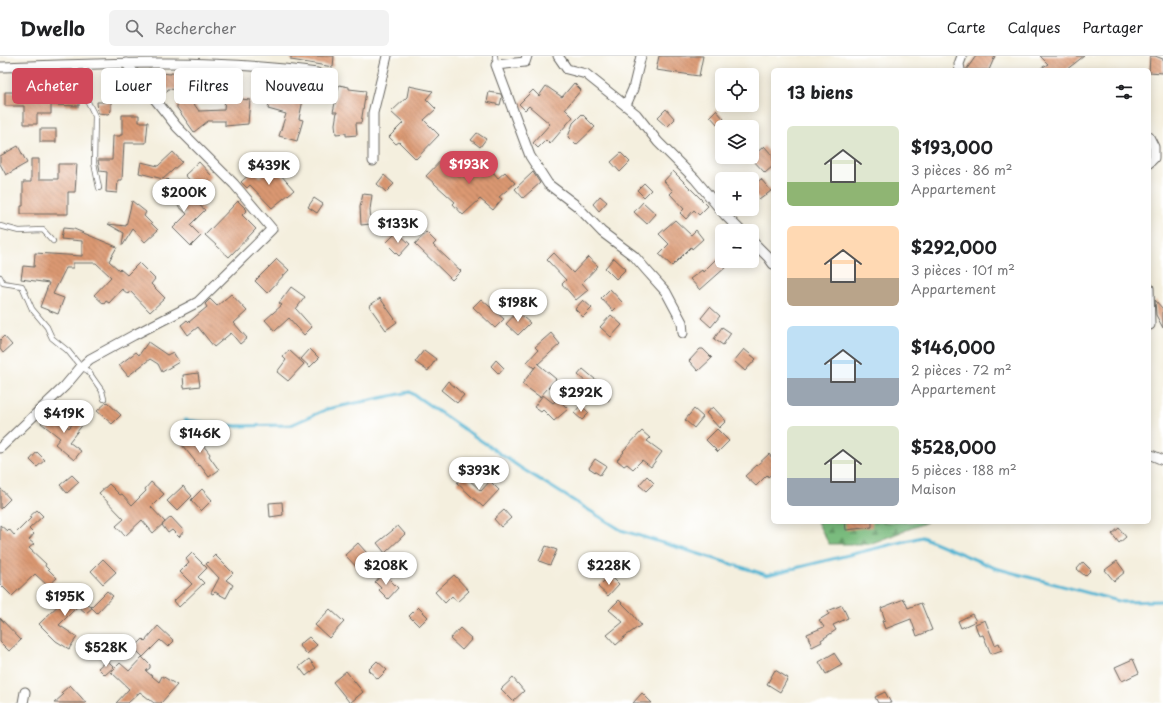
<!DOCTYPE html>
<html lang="fr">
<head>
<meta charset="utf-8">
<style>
  :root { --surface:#fff; --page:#f2f2f2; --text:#202124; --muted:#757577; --line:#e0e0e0; --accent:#d1495b }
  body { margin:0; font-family:"Playpen Sans",sans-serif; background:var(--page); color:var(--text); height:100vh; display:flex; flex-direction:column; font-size:15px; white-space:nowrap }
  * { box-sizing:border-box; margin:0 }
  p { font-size:13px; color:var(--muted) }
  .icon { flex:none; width:22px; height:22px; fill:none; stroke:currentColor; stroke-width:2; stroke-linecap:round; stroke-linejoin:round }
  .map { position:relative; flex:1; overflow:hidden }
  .drawer { position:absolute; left:771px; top:12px; width:380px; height:456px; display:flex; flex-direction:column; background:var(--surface); border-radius:6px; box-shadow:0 2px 10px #0003 }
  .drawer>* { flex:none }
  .guide { position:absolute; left:12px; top:12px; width:380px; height:36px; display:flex; gap:8px }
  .tools { position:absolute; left:715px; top:12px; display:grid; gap:8px }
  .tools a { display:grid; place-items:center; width:44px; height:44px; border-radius:6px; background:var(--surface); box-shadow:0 2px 10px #0003; font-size:20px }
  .price { position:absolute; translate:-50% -34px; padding:0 9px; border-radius:14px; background:#fff; color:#222; font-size:13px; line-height:26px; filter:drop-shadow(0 1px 2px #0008) }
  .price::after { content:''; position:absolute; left:50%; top:24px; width:12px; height:9px; margin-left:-6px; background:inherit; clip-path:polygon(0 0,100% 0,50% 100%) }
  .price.selected { background:var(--accent); color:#fff }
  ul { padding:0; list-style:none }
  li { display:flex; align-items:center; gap:12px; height:100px; padding:0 16px }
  li span { display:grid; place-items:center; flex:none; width:112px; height:80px; border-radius:6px; color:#555 }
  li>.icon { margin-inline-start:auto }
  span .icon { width:48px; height:48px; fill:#fffc; stroke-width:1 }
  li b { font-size:17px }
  h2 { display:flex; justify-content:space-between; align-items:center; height:48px; padding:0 16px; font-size:17px }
  .tag { padding:0 14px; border-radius:6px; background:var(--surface); box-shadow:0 2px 10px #0003; font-size:14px; line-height:36px }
  .tag.selected { background:var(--accent); color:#fff }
  header { display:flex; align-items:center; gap:24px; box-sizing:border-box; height:56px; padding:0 20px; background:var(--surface); border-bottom:1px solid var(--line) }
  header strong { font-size:19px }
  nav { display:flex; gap:22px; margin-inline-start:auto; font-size:14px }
  .search { width:280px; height:36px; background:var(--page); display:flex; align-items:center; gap:10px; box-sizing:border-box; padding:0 14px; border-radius:6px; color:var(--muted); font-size:15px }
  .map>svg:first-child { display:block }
  .forest { fill:url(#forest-firs); stroke:#4b6c4d }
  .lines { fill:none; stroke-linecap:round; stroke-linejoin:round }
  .stream { stroke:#54b5d3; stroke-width:3 }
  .building { fill:url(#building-back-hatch) }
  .lane-casing { stroke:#686660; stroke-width:6 }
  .street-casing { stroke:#686660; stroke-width:11 }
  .lane { stroke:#fff; stroke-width:4.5 }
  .street { stroke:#fff; stroke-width:9 }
</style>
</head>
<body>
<header>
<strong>Dwello</strong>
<div class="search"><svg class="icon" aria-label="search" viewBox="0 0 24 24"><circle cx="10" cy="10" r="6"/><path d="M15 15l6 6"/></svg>Rechercher</div>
<nav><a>Carte</a><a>Calques</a><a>Partager</a></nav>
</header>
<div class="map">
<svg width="1163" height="647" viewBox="0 0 1163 647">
  <defs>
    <pattern id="forest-firs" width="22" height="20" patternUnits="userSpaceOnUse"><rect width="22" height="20" fill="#7abc7e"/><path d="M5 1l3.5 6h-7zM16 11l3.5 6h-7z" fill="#639866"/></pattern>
    <pattern id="building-back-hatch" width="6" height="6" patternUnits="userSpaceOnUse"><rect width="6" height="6" fill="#db9972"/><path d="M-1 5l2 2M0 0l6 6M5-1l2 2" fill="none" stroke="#b17c5d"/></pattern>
  </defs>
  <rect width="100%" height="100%" fill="#fff"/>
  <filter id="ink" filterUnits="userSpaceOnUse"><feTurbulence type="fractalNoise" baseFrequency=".025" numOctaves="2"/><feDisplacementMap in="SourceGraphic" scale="8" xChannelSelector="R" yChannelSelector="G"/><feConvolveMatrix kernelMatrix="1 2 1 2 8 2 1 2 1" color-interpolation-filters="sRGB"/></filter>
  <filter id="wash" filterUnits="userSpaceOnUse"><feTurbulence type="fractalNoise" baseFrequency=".012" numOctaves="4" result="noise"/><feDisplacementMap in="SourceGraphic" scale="16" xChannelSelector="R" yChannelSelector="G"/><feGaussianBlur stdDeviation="0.9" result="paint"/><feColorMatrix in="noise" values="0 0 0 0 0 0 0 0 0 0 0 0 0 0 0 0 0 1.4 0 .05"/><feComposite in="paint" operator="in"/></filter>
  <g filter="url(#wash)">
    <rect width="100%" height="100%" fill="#f4efde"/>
    <polygon class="forest" points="817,466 927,466 870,488 829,488"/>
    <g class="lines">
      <polyline class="stream" points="185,364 236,370 291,369 327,353 410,336 521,412 621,474 767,519 922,481 995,512 1122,546 1163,545"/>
    </g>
    <g id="blocks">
      <g class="building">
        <polygon points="291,0 334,0 333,11 291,4"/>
        <polygon points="659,0 703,0 699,20 656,14"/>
        <polygon points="976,0 995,0 989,14 966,14"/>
        <polygon points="1040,0 1084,0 1066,14 1038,14 1048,8"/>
        <polygon points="1150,0 1155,0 1163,3 1163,17 1149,16"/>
        <polygon points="108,13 113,13 136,36 131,41 128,38 123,43 118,38 123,33 106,16"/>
        <polygon points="161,17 171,18 171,17 187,18 187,17 196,17 196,27 212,26 212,22 222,22 223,36 194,37 196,35 168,33 167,36 158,34"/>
        <polygon points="277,18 312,25 309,40 304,39 299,63 303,64 297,85 279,80 286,58 268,53 270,44 271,45"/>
        <polygon points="28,19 37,20 37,36 79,36 79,50 51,49 51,58 37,58 37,68 24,68 24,50 5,50 5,36 20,36 20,33 28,33"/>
        <polygon points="574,27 581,34 565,53 573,61 550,88 546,84 538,92 533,87 550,68 529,50 525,54 519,48 533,34 539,40 546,30 562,41"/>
        <polygon points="339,29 349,31 349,33 366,35 361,67 356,67 357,79 346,80 346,77 336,78 335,68 337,56 333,56"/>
        <polygon points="409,30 433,35 426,43 436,53 424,64 439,79 416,103 399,86 396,88 389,81 403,67 391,56 407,41"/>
        <polygon points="489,36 501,38 502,41 500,49 487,46"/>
        <polygon points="225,39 241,39 241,43 250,44 248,68 225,70 225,65 208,65 194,76 177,52 177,49 189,41 199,55 224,54"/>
        <polygon points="97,46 111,46 111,55 108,58 98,57"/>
        <polygon points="666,53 675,63 667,71 657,62"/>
        <polygon points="716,54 724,63 718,69 710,60"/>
        <polygon points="582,58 595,71 576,89 568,81 573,67"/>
        <polygon points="122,59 139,59 139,66 148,66 146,87 124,87 122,124 118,124 117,137 106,136 107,116 100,115 98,104 112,104 113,80 120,80 120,79 122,79"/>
        <rect x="40" y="73" width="16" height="13"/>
        <polygon points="477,77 486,83 480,91 471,84"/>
        <polygon points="18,90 27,107 6,119 0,108 0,100"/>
        <polygon points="764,90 773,100 773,110 765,117 751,102"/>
        <polygon points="173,96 182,106 163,123 139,117 141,106 158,110"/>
        <polygon points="621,97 630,106 620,116 611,106"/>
        <polygon points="446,99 459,112 464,106 477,119 488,110 498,122 505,116 515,127 499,141 502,143 493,154 480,143 463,159 453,148 455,146 426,120"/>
        <polygon points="31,103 39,103 39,123 58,123 58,108 77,108 75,136 68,136 68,158 21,158 21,150 23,150 23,126 31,126"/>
        <polygon points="199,106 212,120 198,133 185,119"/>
        <polygon points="273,110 294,134 272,152 250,129 247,132 241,126 254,114 260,121"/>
        <polygon points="673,115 708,150 699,159 694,154 686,163 680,157 684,153 670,138 673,135 664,125"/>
        <polygon points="533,116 540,127 523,142 515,133"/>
        <polygon points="384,119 394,128 386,136 377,128"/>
        <polygon points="167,123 188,145 191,142 205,154 190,169 201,180 191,190 173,172 187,158 158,131"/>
        <polygon points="761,123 771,135 759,144 752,136 752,131"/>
        <polygon points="644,127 651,134 644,141 637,134"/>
        <polygon points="363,138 372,139 370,154 371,168 361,169 360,151"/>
        <polygon points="600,140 607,146 599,155 593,148"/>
        <polygon points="314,142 323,148 317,157 308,151"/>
        <polygon points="132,145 146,156 144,160 158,174 145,186 133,173 123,189 122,189 124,177 108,168 126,170"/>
        <polygon points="238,145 247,154 242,159 256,173 229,201 205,179"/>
        <polygon points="643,146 656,158 647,168 634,156"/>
        <polygon points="675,164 691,179 696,174 703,183 692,193 691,191 672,210 659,198 669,188 659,178"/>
        <polygon points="63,172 74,173 117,191 109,205 119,214 120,213 127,219 139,207 155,223 151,228 165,242 150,256 130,235 128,238 122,233 109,247 106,245 104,248 94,239 111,221 96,207 73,207 73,212 66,212 53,238 64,242 58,258 40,251 49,227 21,223 23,210 34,211 35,197 82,200 82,185 61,183"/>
        <polygon points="397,176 410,188 399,200 386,187"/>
        <polygon points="426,176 436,186 433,189 461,215 452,224 415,188"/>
        <polygon points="554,197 573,217 588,201 598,210 582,227 588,234 576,244 562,228 566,224 547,204"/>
        <polygon points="614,202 626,213 616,223 605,212"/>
        <polygon points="717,202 726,211 700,234 690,223 702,214 703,216"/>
        <polygon points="277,203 289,214 267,237 255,225"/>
        <polygon points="291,231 305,241 296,253 312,271 304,279 289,262 275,275 265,264 282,249 279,247"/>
        <polygon points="610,233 622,246 613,255 601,242"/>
        <polygon points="231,238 247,255 234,267 247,282 240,288 231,277 214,291 198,271 188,279 181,269 187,264 189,266 207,251 205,248 210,243 217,250"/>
        <polygon points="380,242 397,266 386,274 369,250"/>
        <polygon points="481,243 504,263 495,272 473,251"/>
        <polygon points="583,244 592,252 583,261 575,253"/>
        <polygon points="1155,244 1163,253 1163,272 1156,259"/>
        <polygon points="710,251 720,260 711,271 701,262"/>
        <polygon points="517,256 530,267 518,279 506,268"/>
        <polygon points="611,259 622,269 611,281 600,271"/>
        <polygon points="722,271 731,277 723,289 714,283"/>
        <polygon points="551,277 560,288 538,308 556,323 540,341 522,328 536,310 534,312 527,306 538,294 535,291"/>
        <polygon points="4,280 12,289 3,297 0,293 0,284"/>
        <polygon points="148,286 167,299 173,296 179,306 162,316 158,308 150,303 128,320 119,309 136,296 139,299"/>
        <polygon points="310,293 319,302 310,311 301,303"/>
        <polygon points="700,293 703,293 712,302 698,315 689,305"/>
        <polygon points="744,293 756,303 745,315 734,305"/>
        <polygon points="289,294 304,308 288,325 277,316 286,304 283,301"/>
        <polygon points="424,294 436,303 428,315 415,306"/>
        <polygon points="496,304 504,312 499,318 491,310"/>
        <polygon points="583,313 596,324 610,342 608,345 604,341 599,345 590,334 593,332 578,319"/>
        <polygon points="198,317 200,330 184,332 183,319"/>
        <polygon points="448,325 464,339 457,347 441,334"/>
        <polygon points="543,339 553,347 558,343 568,353 554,365 543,354 541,356 534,351"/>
        <polygon points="107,346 121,359 112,368 97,355"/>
        <polygon points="581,349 589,357 582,364 574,357"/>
        <polygon points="713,351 726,365 719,372 706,357"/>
        <polygon points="694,353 703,361 694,372 685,364"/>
        <polygon points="49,356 69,372 78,362 84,367 69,386 81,395 74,404 55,388 60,382 41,367"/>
        <polygon points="717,373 729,385 718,396 706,384"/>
        <polygon points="642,375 650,382 647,385 662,396 651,411 642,404 633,413 627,408 624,410 617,404 624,396 623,395"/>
        <polygon points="193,376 197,385 199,384 210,398 209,400 219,414 209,421 200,409 199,410 182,389 187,388 184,380"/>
        <polygon points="37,396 45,404 37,411 30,404"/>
        <polygon points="769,398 773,403 773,417 768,421 767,419 756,430 745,420"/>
        <polygon points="595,403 606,410 600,419 589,412"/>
        <polygon points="72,419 79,426 67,437 60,429"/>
        <polygon points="464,419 481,435 490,425 499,434 483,451 457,427"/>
        <polygon points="647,420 654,427 646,435 639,429"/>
        <polygon points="151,426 164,438 151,451 165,466 153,477 142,464 125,480 116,470 124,463 99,437 109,428 120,439 122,438 132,449 146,435 145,433"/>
        <polygon points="183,430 192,440 177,455 167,445"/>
        <polygon points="0,432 10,443 0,453"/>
        <polygon points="202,433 212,444 201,455 191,444"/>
        <polygon points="282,446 283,459 270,461 269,447"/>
        <polygon points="37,454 43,460 29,473 34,478 29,484 34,488 29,492 46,508 45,510 57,522 48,530 35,518 12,540 0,528 0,469 7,475 9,473 14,479 31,462 29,461"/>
        <polygon points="504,454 511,462 501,471 494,463"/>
        <polygon points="171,461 184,475 179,481 172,474 168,477 162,469"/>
        <polygon points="845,466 872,466 872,471 846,474"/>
        <polygon points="398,470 405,478 385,497 377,487"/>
        <polygon points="1119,472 1126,481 1119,487 1112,478"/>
        <polygon points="358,487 374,505 374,507 363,518 345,499"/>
        <polygon points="546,490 557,494 550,509 539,505"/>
        <polygon points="192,497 207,512 198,521 204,527 179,551 174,545 192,528 180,516 189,507 186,503"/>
        <polygon points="215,499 233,517 226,524 233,529 226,542 215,536 213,538 211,537 219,522 206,508"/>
        <polygon points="103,503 116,516 103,528 91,515"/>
        <polygon points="1117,505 1125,516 1114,525 1105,514"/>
        <polygon points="1083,506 1091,514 1085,520 1077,513"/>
        <polygon points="383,517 398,532 388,543 379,534 381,532 375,526"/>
        <polygon points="454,519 469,535 457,546 452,540 445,547 435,536"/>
        <polygon points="610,519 619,528 608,540 598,531"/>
        <polygon points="80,528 87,534 80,541 92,552 86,557 78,550 59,569 77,581 69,593 56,585 39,568"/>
        <polygon points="107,535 113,540 97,557 91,551"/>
        <polygon points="904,543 908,552 921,547 932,574 917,580 911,563 885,573 882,565 885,564 881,552"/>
        <polygon points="619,544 631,556 641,569 623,582 624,582 616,589 607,579 623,566 609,554"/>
        <polygon points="842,549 848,562 833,569 836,574 821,584 822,586 812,591 807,578 824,571 819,564 829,558 828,555"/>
        <polygon points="418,551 428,561 419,570 409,560"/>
        <polygon points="330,553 344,566 329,582 315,569"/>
        <polygon points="972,558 976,565 961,572 958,565"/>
        <polygon points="0,562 21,584 9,595 0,586"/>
        <polygon points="985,564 995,589 999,587 1002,594 991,598 983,579 979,580 975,568"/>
        <polygon points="158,570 174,585 168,591 160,584 143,601 134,592 143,583 145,585"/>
        <polygon points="460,572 472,583 462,594 450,583"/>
        <polygon points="309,581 317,589 307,598 299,589"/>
        <polygon points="834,597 842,609 826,618 819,606"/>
        <polygon points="142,601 150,609 150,612 146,615 159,626 162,620 177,629 161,647 154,647 140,636 128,647 116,647 129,633 111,616 120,607 129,615"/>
        <polygon points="309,603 316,612 306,620 299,611"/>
        <polygon points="1133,603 1139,617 1122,625 1115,611"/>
        <polygon points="107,604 114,611 105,619 98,612"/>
        <polygon points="377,605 387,614 378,623 368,614"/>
        <polygon points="775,614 788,622 780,636 767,628"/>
        <polygon points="346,615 363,636 350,647 333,626"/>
        <polygon points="513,622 524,635 513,645 501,633"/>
        <polygon points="70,629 81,641 86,647 54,647 63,639 61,637"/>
        <polygon points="885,636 891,647 878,647 875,641"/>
        <polygon points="642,637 652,647 633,647"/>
      </g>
    </g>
  </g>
  <g filter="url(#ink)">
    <use href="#blocks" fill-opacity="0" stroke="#686660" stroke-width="1"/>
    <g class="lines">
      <g class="lane-casing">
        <g id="lane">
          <polyline points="495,0 496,9"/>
          <polyline points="85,8 88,46 95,60 94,107 99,132"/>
          <polyline points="0,170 19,175 43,174 53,185"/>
          <polyline points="0,221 3,227 22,230 32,253 47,271 52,282 68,295 81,311 88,315 102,335 104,343"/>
        </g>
      </g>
      <g class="street-casing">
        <g id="street">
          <polyline points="527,0 525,6 496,9 530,100 548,128 577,150 602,176 634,200 648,216 666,236 682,266 683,277"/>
          <polyline points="558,0 567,13 586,18 636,58 658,86 695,123 725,159 741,175"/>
          <path d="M 0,11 C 106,7 212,2 317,17"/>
          <polyline points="960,14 959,8 962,0"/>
          <polyline points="626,49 633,33 641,0"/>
          <polyline points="1149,81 1154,91 1154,102 1149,107"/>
          <polyline points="373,105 373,57 387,0"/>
          <polyline points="752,185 768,201 773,208"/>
          <polyline points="1149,232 1150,269"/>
          <polyline points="0,392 65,330 81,311 90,303 134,279 198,246 272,173 234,128 177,71 126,7"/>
          <polyline points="1149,398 1163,404"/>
          <polyline points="23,647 25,636"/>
        </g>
      </g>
      <use href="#lane" class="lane"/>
      <use href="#street" class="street"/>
    </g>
  </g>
</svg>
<div class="tools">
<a><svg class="icon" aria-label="locate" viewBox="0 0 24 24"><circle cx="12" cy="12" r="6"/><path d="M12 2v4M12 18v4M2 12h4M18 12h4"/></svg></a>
<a><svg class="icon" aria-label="layers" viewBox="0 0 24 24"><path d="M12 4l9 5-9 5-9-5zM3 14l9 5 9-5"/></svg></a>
<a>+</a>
<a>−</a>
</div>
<b class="price selected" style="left:469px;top:129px">$193K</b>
<b class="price" style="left:269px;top:130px">$439K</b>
<b class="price" style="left:184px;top:157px">$200K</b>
<b class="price" style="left:398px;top:188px">$133K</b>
<b class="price" style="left:518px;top:267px">$198K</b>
<b class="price" style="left:581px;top:357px">$292K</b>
<b class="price" style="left:64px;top:378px">$419K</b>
<b class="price" style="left:200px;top:398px">$146K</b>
<b class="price" style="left:479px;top:435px">$393K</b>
<b class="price" style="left:386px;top:530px">$208K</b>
<b class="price" style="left:609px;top:530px">$228K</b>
<b class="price" style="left:65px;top:561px">$195K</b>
<b class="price" style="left:106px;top:612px">$528K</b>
<div class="guide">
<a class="tag selected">Acheter</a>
<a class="tag">Louer</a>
<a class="tag">Filtres</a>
<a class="tag">Nouveau</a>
</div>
<section class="drawer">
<h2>13 biens<svg class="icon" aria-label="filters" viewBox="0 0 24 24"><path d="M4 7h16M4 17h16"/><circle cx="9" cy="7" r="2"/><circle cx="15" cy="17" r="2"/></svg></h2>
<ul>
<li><span style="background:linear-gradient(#dfe7d0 70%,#8fb573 0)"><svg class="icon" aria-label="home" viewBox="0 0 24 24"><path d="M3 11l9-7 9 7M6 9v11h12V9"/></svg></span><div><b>$193,000</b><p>3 pièces · 86 m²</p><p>Appartement</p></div></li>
<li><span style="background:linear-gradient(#ffd9b3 65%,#b9a48a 0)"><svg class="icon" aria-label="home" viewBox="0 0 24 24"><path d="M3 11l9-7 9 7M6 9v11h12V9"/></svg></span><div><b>$292,000</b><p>3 pièces · 101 m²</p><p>Appartement</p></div></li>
<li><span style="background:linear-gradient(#bfe0f5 65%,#9aa5b1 0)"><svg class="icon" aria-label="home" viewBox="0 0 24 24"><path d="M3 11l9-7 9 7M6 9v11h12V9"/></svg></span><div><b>$146,000</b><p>2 pièces · 72 m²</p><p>Appartement</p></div></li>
<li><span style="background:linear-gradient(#dfe7d0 65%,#9aa5b1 0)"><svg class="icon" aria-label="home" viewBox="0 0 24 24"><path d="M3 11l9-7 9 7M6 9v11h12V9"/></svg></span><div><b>$528,000</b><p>5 pièces · 188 m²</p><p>Maison</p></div></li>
</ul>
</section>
</div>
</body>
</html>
